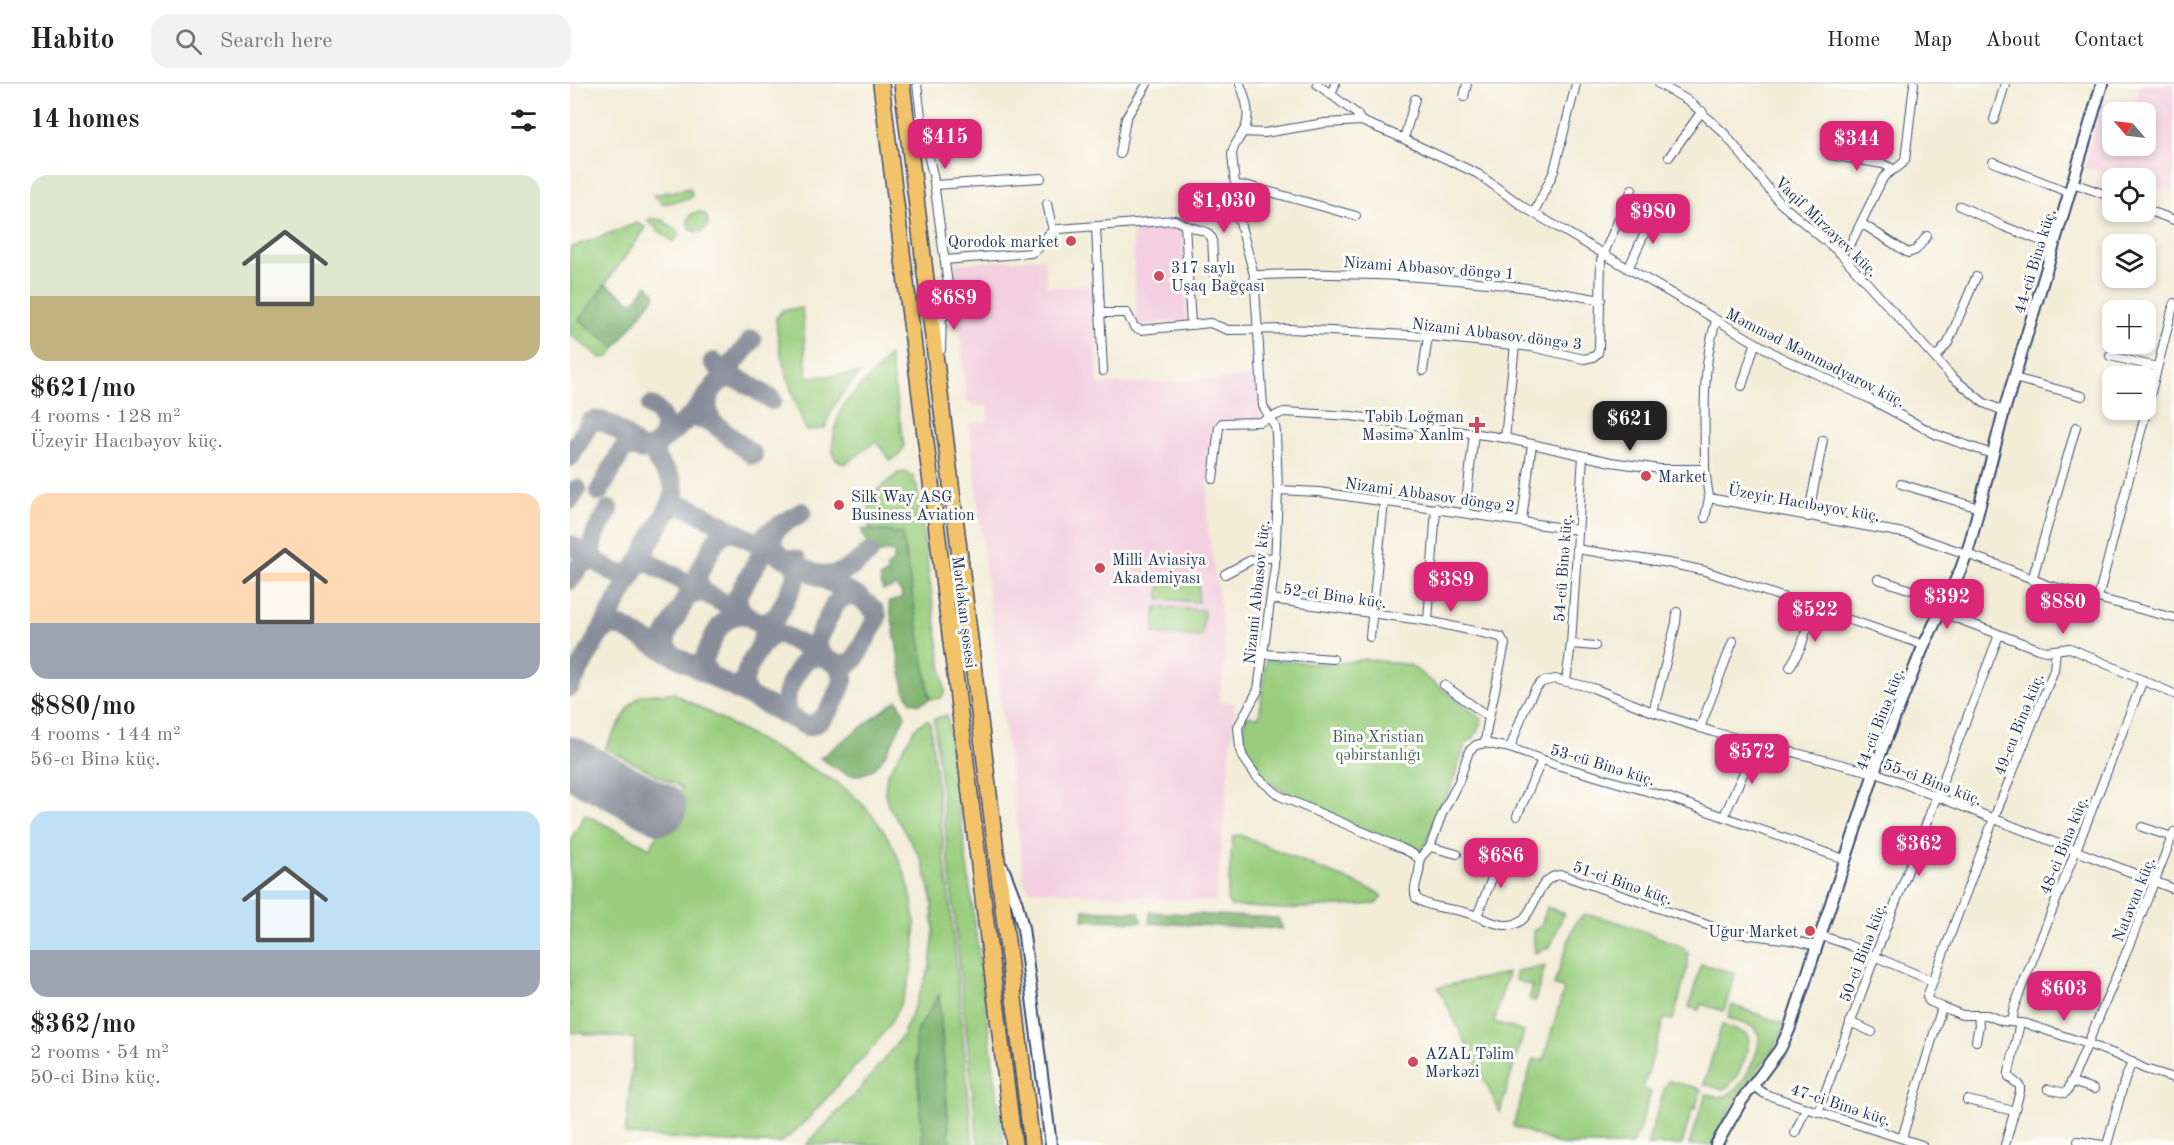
<!DOCTYPE html>
<html lang="en">
<head>
<meta charset="utf-8">
<style>
  :root { --surface:#fff; --page:#f2f2f2; --text:#222; --muted:#767676; --line:#e0e0e0; --accent:#db2777 }
  body { margin:0; font-family:"Old Standard TT",serif; background:var(--page); color:var(--text); height:100vh; display:flex; flex-direction:column; font-size:22px; white-space:nowrap }
  * { box-sizing:border-box; margin:0 }
  p { font-size:20px; color:var(--muted) }
  .icon { flex:none; width:33px; height:33px; fill:none; stroke:currentColor; stroke-width:2; stroke-linecap:round; stroke-linejoin:round }
  .map { position:relative; flex:1; overflow:hidden }
  .sheet { display:flex; flex-direction:column; background:var(--surface); width:570px }
  .sheet>* { flex:none }
  .needle { width:39px; rotate:298deg }
  .buttons { position:absolute; left:1532px; top:18px; display:grid; gap:12px }
  .buttons a { display:grid; place-items:center; width:54px; height:54px; border-radius:12px; background:var(--surface); box-shadow:0 3px 9px #0003; font-size:30px }
  .price { position:absolute; translate:-50% -51px; padding:0 14px; border-radius:12px; background:var(--accent); color:#fff; font-size:20px; line-height:39px; filter:drop-shadow(0 2px 3px #0008) }
  .price::after { content:''; position:absolute; left:50%; top:36px; width:18px; height:14px; margin-left:-9px; background:inherit; clip-path:polygon(0 0,100% 0,50% 100%) }
  .price.current { background:#222; color:#fff }
  ul { padding:0; list-style:none }
  li { display:grid; align-content:center; gap:12px; height:318px; padding:0 30px }
  li span { display:grid; place-items:center; height:186px; border-radius:18px; color:#555 }
  li>.icon { margin-inline-start:auto }
  span .icon { width:108px; height:108px; fill:#fffc; stroke-width:1 }
  li b { font-size:26px }
  h2 { display:flex; justify-content:space-between; align-items:center; height:72px; padding:0 30px; font-size:26px }
  header { display:flex; align-items:center; gap:36px; box-sizing:border-box; height:84px; padding:0 30px; background:var(--surface); border-bottom:2px solid var(--line) }
  header strong { font-size:28px }
  nav { display:flex; gap:33px; margin-inline-start:auto; font-size:21px }
  .search { width:420px; height:54px; background:var(--page); display:flex; align-items:center; gap:15px; box-sizing:border-box; padding:0 21px; border-radius:18px; color:var(--muted); font-size:22px }
  main { display:flex; flex:1; min-height:0 }
  .map>svg:first-child { display:block }
  .built { fill:#f3cfdf; fill-rule:evenodd }
  .green { fill:#99cd7d; stroke:#5a7e6e; stroke-width:1.5 }
  .forest { fill:#7ab06c; stroke:#4a7065; stroke-width:1.5 }
  .lines { fill:none; stroke-linecap:round; stroke-linejoin:round }
  .taxiway { stroke:#878e9a; stroke-width:20 }
  .runway { stroke:#878e9a; stroke-width:51 }
  .minor-casing { stroke:#3b4b70; stroke-width:10 }
  .tertiary-casing { stroke:#3b4b70; stroke-width:14 }
  .motorway-casing { stroke:#3b4b70; stroke-width:18 }
  .minor { stroke:#fff; stroke-width:8 }
  .tertiary { stroke:#fff; stroke-width:10 }
  .motorway { stroke:#f2c36a; stroke-width:15 }
  .poi-dot { fill:#d1495b; stroke:#fdfcf7; stroke-width:2 }
  .labels { text-anchor:middle; stroke-width:6; stroke-linejoin:round; paint-order:stroke }
  .street-label { font-size:16px; fill:#1b2f5e; stroke:#fdfcf7 }
  .poi-label { font-size:16px; fill:#1b2f5e; stroke:#fdfcf7; text-anchor:start }
  .park-label { font-size:16px; fill:#415e67; stroke:#fdfcf7 }
</style>
</head>
<body>
<header>
<strong>Habito</strong>
<div class="search"><svg class="icon" aria-label="search" viewBox="0 0 24 24"><circle cx="10" cy="10" r="6"/><path d="M15 15l6 6"/></svg>Search here</div>
<nav><a>Home</a><a>Map</a><a>About</a><a>Contact</a></nav>
</header>
<main>
<section class="sheet">
<h2>14 homes<svg class="icon" aria-label="filters" viewBox="0 0 24 24"><path d="M4 7h16M4 17h16"/><circle cx="9" cy="7" r="2"/><circle cx="15" cy="17" r="2"/></svg></h2>
<ul>
<li><span style="background:linear-gradient(#dfe7d0 65%,#c2b280 0)"><svg class="icon" aria-label="home" viewBox="0 0 24 24"><path d="M3 11l9-7 9 7M6 9v11h12V9"/></svg></span><div><b>$621/mo</b><p>4 rooms · 128 m²</p><p>Üzeyir Hacıbəyov küç.</p></div></li>
<li><span style="background:linear-gradient(#ffd9b3 70%,#9aa5b1 0)"><svg class="icon" aria-label="home" viewBox="0 0 24 24"><path d="M3 11l9-7 9 7M6 9v11h12V9"/></svg></span><div><b>$880/mo</b><p>4 rooms · 144 m²</p><p>56-cı Binə küç.</p></div></li>
<li><span style="background:linear-gradient(#bfe0f5 75%,#9aa5b1 0)"><svg class="icon" aria-label="home" viewBox="0 0 24 24"><path d="M3 11l9-7 9 7M6 9v11h12V9"/></svg></span><div><b>$362/mo</b><p>2 rooms · 54 m²</p><p>50-ci Binə küç.</p></div></li>
</ul>
</section>
<div class="map">
<svg width="1604" height="1061" viewBox="0 0 1604 1061">
  <rect width="100%" height="100%" fill="#fdfcf7"/>
  <filter id="ink" filterUnits="userSpaceOnUse"><feTurbulence type="fractalNoise" baseFrequency=".0167" numOctaves="2"/><feDisplacementMap in="SourceGraphic" scale="12" xChannelSelector="R" yChannelSelector="G"/><feConvolveMatrix kernelMatrix="1 2 1 2 8 2 1 2 1" color-interpolation-filters="sRGB"/></filter>
  <filter id="wash" filterUnits="userSpaceOnUse"><feTurbulence type="fractalNoise" baseFrequency=".008" numOctaves="4" result="noise"/><feDisplacementMap in="SourceGraphic" scale="24" xChannelSelector="R" yChannelSelector="G"/><feGaussianBlur stdDeviation="1.35" result="paint"/><feColorMatrix in="noise" values="0 0 0 0 0 0 0 0 0 0 0 0 0 0 0 0 0 1.4 0 .05"/><feComposite in="paint" operator="in"/></filter>
  <g filter="url(#wash)">
    <rect width="100%" height="100%" fill="#f3ecd7"/>
    <g class="built">
      <path d="M 1570,0 L 1604,0 L 1604,107 L 1575,99 L 1575,94 L 1556,94 L 1514,84 L 1531,19 L 1563,27 ZM 1542,28 L 1575,28 L 1575,62 L 1542,62 Z"/>
      <polygon points="607,140 612,146 616,237 567,241 562,143"/>
      <polygon points="474,174 477,203 522,201 528,301 688,293 690,335 646,337 638,399 637,439 651,528 655,570 649,618 665,619 646,818 461,806 455,801 429,605 399,339 418,337 417,322 406,322 397,317 383,187 387,180"/>
    </g>
    <g class="green">
      <polygon points="120,104 122,112 119,115 93,120 83,111"/>
      <circle cx="128" cy="138" r="10"/>
      <polygon points="81,135 93,136 110,150 103,158 77,137"/>
      <polygon points="67,139 76,144 9,236 46,263 39,273 31,274 0,250 0,164"/>
      <path d="M 232,224 L 237,293 L 289,290 C 272,308 263,319 255,344 L 236,347 C 222,309 208,274 206,234 L 213,226 Z"/>
      <path d="M 319,271 L 334,362 L 330,370 L 321,377 L 306,357 L 276,380 C 264,378 262,371 263,359 C 268,307 293,308 319,271 Z"/>
      <polygon points="334,388 342,391 347,403 375,608 371,614 360,615 332,450 299,445 299,413 328,389"/>
      <polygon points="590,493 629,496 628,518 589,515"/>
      <polygon points="586,523 634,526 632,553 584,550"/>
      <polygon points="795,575 840,581 912,635 904,654 896,659 880,706 869,724 854,765 846,768 724,714 705,702 692,692 681,678 671,657 676,632 689,633 696,576 765,580"/>
      <path d="M 103,609 L 268,699 C 339,750 368,852 325,931 C 311,957 288,979 268,1001 C 256,1015 224,1052 209,1059 C 193,1061 80,1053 55,1050 L 65,955 L 0,948 L 0,758 L 15,730 L 80,764 L 112,704 L 35,664 L 61,620 L 71,611 Z"/>
      <polygon points="377,631 434,1061 408,1061 364,635"/>
      <polygon points="357,636 360,638 387,886 403,1061 380,1061 369,912 345,956 353,1061 236,1061 290,1005 333,951 360,883 364,846 361,809 351,774 318,721 315,709 317,691 346,643"/>
      <polygon points="670,751 809,809 812,812 806,820 713,825 661,822 657,816 663,752"/>
      <polygon points="977,823 994,829 980,863 965,869 963,847 971,842"/>
      <path d="M 1015,831 C 1041,832 1087,853 1113,863 L 1118,869 L 1118,882 L 1103,936 L 1094,935 L 1073,1005 L 1081,1008 L 1068,1049 L 1061,1061 L 991,1061 L 943,1042 L 963,975 L 973,977 L 994,905 L 984,901 L 1003,844 L 1008,836 Z"/>
      <polygon points="1131,880 1165,889 1154,927 1131,920 1129,926 1119,923"/>
      <polygon points="975,882 965,917 959,915 963,902 945,896 947,887"/>
      <polygon points="938,889 924,938 954,948 930,1028 868,903"/>
      <path d="M 1162,921 L 1217,941 L 1202,966 L 1167,1013 L 1141,1061 L 1119,1061 L 1136,1010 C 1142,1012 1148,1014 1155,1012 C 1172,1006 1191,968 1189,951 L 1183,943 L 1158,934 Z"/>
      <path d="M 1152,941 L 1177,950 C 1184,962 1165,1003 1153,1005 C 1148,1005 1140,1001 1134,1000 Z"/>
      <polygon points="1099,997 1131,1005 1125,1025 1122,1025 1112,1061 1077,1061 1095,1003"/>
    </g>
    <g class="forest">
      <polygon points="36,200 63,219 77,201 85,209 85,212 46,263 9,236"/>
      <path d="M 292,445 L 332,449 L 360,615 L 350,620 L 341,618 L 334,605 L 319,518 L 331,514 L 332,510 L 326,502 L 313,506 L 310,494 L 319,488 L 316,484 L 322,479 L 325,471 L 320,467 L 310,469 C 301,462 293,456 292,445 Z"/>
      <path d="M 327,616 L 333,626 L 335,633 C 322,656 309,701 275,689 C 267,686 258,678 250,674 Z"/>
      <polygon points="514,826 569,828 572,838 513,836"/>
      <polygon points="580,828 708,834 713,845 579,839"/>
      <polygon points="369,911 380,1061 353,1061 345,956 348,945"/>
    </g>
    <g class="lines">
      <g class="taxiway">
        <polyline points="143,278 153,287 154,291"/>
        <polyline points="129,335 142,338 183,371"/>
        <path d="M 142,338 C 131,319 142,291 165,295 C 178,298 191,309 202,316"/>
        <path d="M 0,373 L 20,338 C 37,330 58,356 71,366"/>
        <path d="M 29,408 L 51,368 L 56,363 C 65,362 72,367 80,364 C 101,356 97,332 81,322"/>
        <polyline points="0,416 7,405"/>
        <polyline points="97,428 108,421 120,424 290,514 304,526 307,532 305,538 284,576 280,579 268,581"/>
        <polyline points="196,450 232,428"/>
        <polyline points="0,461 45,489 55,490 64,487"/>
        <path d="M 249,490 C 269,496 283,481 299,469"/>
        <path d="M 0,496 C 7,485 11,475 26,477 C 14,461 31,441 39,426"/>
        <polyline points="134,508 127,498 129,488 146,456 156,448 167,448"/>
        <path d="M 175,531 L 168,521 L 168,511 L 191,471 L 201,467 L 209,469 C 200,460 201,454 207,444"/>
        <path d="M 29,550 L 40,541 L 52,543 L 154,599 L 237,642 C 256,640 269,610 274,593 L 268,581 L 71,474"/>
        <polyline points="191,560 194,547 188,538 198,538 208,531 227,492 226,482 221,475 227,476"/>
        <polyline points="101,569 97,563 95,553 118,511 134,508"/>
        <path d="M 140,591 L 134,581 L 134,576 C 141,557 151,528 175,531"/>
        <path d="M 0,603 L 103,416 C 110,386 79,384 86,362 L 122,331 L 182,256"/>
        <path d="M 178,611 L 173,601 C 176,585 188,560 202,552"/>
        <path d="M 219,632 C 208,615 225,589 236,575 L 252,572 L 246,558 L 265,520 L 276,511 L 290,514"/>
      </g>
      <polyline class="runway" points="0,678 91,725"/>
    </g>
  </g>
  <g filter="url(#ink)">
    <g class="lines">
      <g class="minor-casing">
        <g id="minor">
          <polyline points="347,0 353,49 363,91 382,230 372,231"/>
          <path d="M 670,0 C 676,15 682,33 673,48 C 669,56 663,61 662,70 L 668,131 L 684,191 L 693,322 L 705,342 L 706,349 L 708,406 L 705,482 L 688,606 L 668,643 L 670,663 L 673,673 L 687,693 L 710,712 L 831,764 L 843,770 L 849,775"/>
          <polyline points="747,0 787,30 791,37"/>
          <polyline points="1089,0 1119,17 1155,50 1210,119 1271,170 1382,293 1414,319 1434,327"/>
          <polyline points="761,11 765,0"/>
          <polyline points="894,13 897,0"/>
          <polyline points="1424,36 1435,0"/>
          <polyline points="673,48 694,49 755,39 791,37 823,50 908,90 955,124 1210,273 1298,314 1367,351 1422,370"/>
          <polyline points="834,55 845,15"/>
          <polyline points="550,70 556,34 577,0"/>
          <polyline points="1260,71 1313,80 1323,85"/>
          <polyline points="1099,73 1132,27"/>
          <polyline points="1423,78 1500,109"/>
          <polyline points="1503,99 1542,113"/>
          <polyline points="365,101 471,94"/>
          <polyline points="665,101 679,102 786,132"/>
          <polyline points="477,120 483,147"/>
          <polyline points="1390,122 1433,142 1484,162"/>
          <polyline points="1575,125 1604,136"/>
          <polyline points="964,129 984,87 1006,0"/>
          <polyline points="1291,139 1338,169 1346,166 1357,152"/>
          <polyline points="615,141 636,148 642,154 644,192"/>
          <polyline points="526,143 533,287"/>
          <path d="M 1271,170 L 1282,157 L 1313,94 C 1319,86 1330,85 1335,76 L 1344,0"/>
          <path d="M 375,176 L 461,169 C 475,164 472,149 489,145 L 605,136 L 615,141 L 621,241"/>
          <polyline points="1058,185 1085,127"/>
          <path d="M 684,191 C 710,191 736,189 762,190 C 852,191 943,199 1031,216"/>
          <polyline points="363,208 372,231 371,266"/>
          <polyline points="530,229 557,229 564,243 571,246 640,239 658,246 720,245 858,252 962,263 1014,275 1023,273 1028,269 1029,263 1031,176 1062,105"/>
          <polyline points="1540,272 1587,283"/>
          <polyline points="1366,273 1378,259 1406,193"/>
          <polyline points="853,287 858,252"/>
          <polyline points="1444,294 1512,312"/>
          <polyline points="1172,302 1185,260"/>
          <polyline points="935,354 945,261"/>
          <path d="M 1135,385 C 1135,336 1131,284 1146,237"/>
          <polyline points="643,395 649,343 652,339 690,338 714,328 781,332 935,354 1041,378 1090,385 1135,385 1139,414 1339,450 1428,481 1477,501 1604,534"/>
          <polyline points="1331,400 1409,424"/>
          <polyline points="708,406 749,408 1007,446"/>
          <polyline points="895,428 904,349"/>
          <polyline points="1238,433 1253,356"/>
          <polyline points="1135,434 1139,414"/>
          <polyline points="952,436 962,360"/>
          <polyline points="1006,465 1099,479 1135,487 1354,561"/>
          <polyline points="655,490 681,476 706,473"/>
          <polyline points="1308,495 1375,517"/>
          <polyline points="1462,496 1506,343"/>
          <polyline points="1528,514 1604,219"/>
          <polyline points="701,515 858,537 931,553 935,560 917,643 915,659"/>
          <polyline points="1370,528 1468,565 1476,567 1500,564 1604,610"/>
          <polyline points="858,537 866,424"/>
          <polyline points="800,553 814,418"/>
          <polyline points="1001,560 1025,562"/>
          <polyline points="694,570 763,575"/>
          <polyline points="1220,583 1231,563 1243,524"/>
          <polyline points="996,597 1001,560 1013,372"/>
          <polyline points="874,601 919,633"/>
          <polyline points="1083,628 1106,539 1107,528"/>
          <polyline points="1130,644 1163,557"/>
          <polyline points="940,664 955,624 965,605 972,598 985,595 1023,604 1083,628 1143,648 1309,690 1604,805"/>
          <polyline points="947,732 972,676"/>
          <polyline points="1154,732 1187,659"/>
          <polyline points="1572,743 1602,753"/>
          <polyline points="860,763 887,770"/>
          <polyline points="849,775 860,763 872,730 889,697 899,667 906,661 915,659 940,664 987,681 1097,713 1274,775"/>
          <path d="M 849,775 C 853,789 841,801 846,814 C 859,824 879,824 894,828 C 908,831 920,840 934,841 C 970,844 960,791 992,791 L 1152,846 C 1183,854 1215,852 1246,862"/>
          <polyline points="907,832 932,769"/>
          <polyline points="1249,851 1276,860 1362,897"/>
          <polyline points="1372,923 1392,931 1417,931 1432,937 1457,940 1518,960 1547,971 1575,985 1604,994"/>
          <polyline points="1280,938 1302,948"/>
          <polyline points="1441,938 1444,923 1573,596"/>
          <polyline points="1406,957 1409,941 1408,932"/>
          <polyline points="1501,998 1524,1005"/>
          <polyline points="1183,1002 1195,1010 1236,1024 1352,1061"/>
          <polyline points="1478,1005 1495,1009 1498,1006 1554,874 1604,748"/>
          <polyline points="1397,1016 1444,1027"/>
          <polyline points="1248,1028 1305,872 1429,551"/>
          <polyline points="1225,1049 1236,1024"/>
          <polyline points="1332,1054 1372,923 1359,917 1357,913 1424,734 1484,586 1486,566"/>
          <polyline points="1508,1057 1532,1061"/>
          <polyline points="1435,1061 1450,1007 1450,1002 1439,993 1439,988 1450,939"/>
          <polyline points="1537,1061 1554,998 1562,978"/>
        </g>
      </g>
      <g class="tertiary-casing">
        <g id="tertiary">
          <polyline points="433,784 447,820 453,844 481,1061"/>
          <polyline points="1146,1061 1172,1016 1210,965 1219,946 1313,662 1354,561 1391,485 1400,459 1434,327 1532,0"/>
        </g>
      </g>
      <g class="motorway-casing">
        <g id="motorway">
          <polyline points="311,0 444,1061"/>
          <polyline points="332,0 462,1061"/>
        </g>
      </g>
      <use href="#minor" class="minor"/>
      <use href="#tertiary" class="tertiary"/>
      <use href="#motorway" class="motorway"/>
    </g>
  </g>
  <g class="poi-dot">
    <circle cx="501" cy="157" r="6"/>
    <circle cx="589" cy="192" r="6"/>
    <path d="M904 332h6v6h6v6h-6v6h-6v-6h-6v-6h6z"/>
    <circle cx="1076" cy="392" r="6"/>
    <circle cx="269" cy="421" r="6"/>
    <circle cx="530" cy="484" r="6"/>
    <circle cx="1240" cy="847" r="6"/>
    <circle cx="843" cy="978" r="6"/>
  </g>
  <g class="labels">
    <g class="street-label">
      <text transform="translate(1257 142) rotate(44)" y="6">Vaqif Mirzəyev küç.</text>
      <text transform="translate(1464 177) rotate(-73)" y="6">44-cü Binə küç.</text>
      <text transform="translate(859 183) rotate(4)" y="6">Nizami Abbasov döngə 1</text>
      <text transform="translate(927 249) rotate(7)" y="6">Nizami Abbasov döngə 3</text>
      <text transform="translate(1246 273) rotate(27)" y="6">Məmməd Məmmədyarov küç.</text>
      <text transform="translate(860 410) rotate(8)" y="6">Nizami Abbasov döngə 2</text>
      <text transform="translate(1234 418) rotate(10)" y="6">Üzeyir Hacıbəyov küç.</text>
      <text transform="translate(992 484) rotate(-86)" y="6">54-cü Binə küç.</text>
      <text transform="translate(686 508) rotate(-84)" y="6">Nizami Abbasov küç.</text>
      <text transform="translate(765 511) rotate(8)" y="6">52-ci Binə küç.</text>
      <text transform="translate(395 528) rotate(83)" y="6">Mərdəkan şosesi</text>
      <text transform="translate(1309 635) rotate(-69)" y="6">44-cü Binə küç.</text>
      <text transform="translate(1448 640) rotate(-68)" y="6">49-cu Binə küç.</text>
      <text transform="translate(1033 680) rotate(17)" y="6">53-cü Binə küç.</text>
      <text transform="translate(1363 697) rotate(21)" y="6">55-ci Binə küç.</text>
      <text transform="translate(1493 761) rotate(-68)" y="6">48-ci Binə küç.</text>
      <text transform="translate(1053 798) rotate(19)" y="6">51-ci Binə küç.</text>
      <text transform="translate(1563 815) rotate(-68)" y="6">Natəvan küç.</text>
      <text transform="translate(1292 868) rotate(-69)" y="6">50-ci Binə küç.</text>
      <text transform="translate(1271 1020) rotate(18)" y="6">47-ci Binə küç.</text>
    </g>
    <g class="poi-label">
      <text x="489" y="163" text-anchor="end">Qorodok market</text>
      <text x="601" y="189">317 saylı<tspan x="601" dy="18">Uşaq Bağçası</tspan></text>
      <text x="894" y="338" text-anchor="end">Təbib Loğman<tspan x="894" dy="18">Məsimə Xanlm</tspan></text>
      <text x="1088" y="398">Market</text>
      <text x="281" y="418">Silk Way ASG<tspan x="281" dy="18">Business Aviation</tspan></text>
      <text x="542" y="481">Milli Aviasiya<tspan x="542" dy="18">Akademiyası</tspan></text>
      <text x="1228" y="853" text-anchor="end">Uğur Market</text>
      <text x="855" y="975">AZAL Təlim<tspan x="855" dy="18">Mərkəzi</tspan></text>
    </g>
    <g class="park-label">
      <text x="808" y="658">Binə Xristian<tspan x="808" dy="18">qəbirstanlığı</tspan></text>
    </g>
  </g>
</svg>
<div class="buttons">
<a><svg class="needle" viewBox="-14 -14 28 28"><path d="M0-13l5 13h-10z" fill="#e53935"/><path d="M0 13l5-13h-10z" fill="#767676"/></svg></a>
<a><svg class="icon" aria-label="locate" viewBox="0 0 24 24"><circle cx="12" cy="12" r="6"/><path d="M12 2v4M12 18v4M2 12h4M18 12h4"/></svg></a>
<a><svg class="icon" aria-label="layers" viewBox="0 0 24 24"><path d="M12 4l9 5-9 5-9-5zM3 14l9 5 9-5"/></svg></a>
<a>+</a>
<a>−</a>
</div>
<b class="price" style="left:375px;top:86px">$415</b>
<b class="price" style="left:1287px;top:88px">$344</b>
<b class="price" style="left:654px;top:150px">$1,030</b>
<b class="price" style="left:1083px;top:161px">$980</b>
<b class="price" style="left:384px;top:247px">$689</b>
<b class="price current" style="left:1060px;top:368px">$621</b>
<b class="price" style="left:881px;top:529px">$389</b>
<b class="price" style="left:1377px;top:546px">$392</b>
<b class="price" style="left:1493px;top:551px">$880</b>
<b class="price" style="left:1245px;top:559px">$522</b>
<b class="price" style="left:1182px;top:701px">$572</b>
<b class="price" style="left:1349px;top:793px">$362</b>
<b class="price" style="left:931px;top:805px">$686</b>
<b class="price" style="left:1494px;top:938px">$603</b>
</div>
</main>
</body>
</html>
